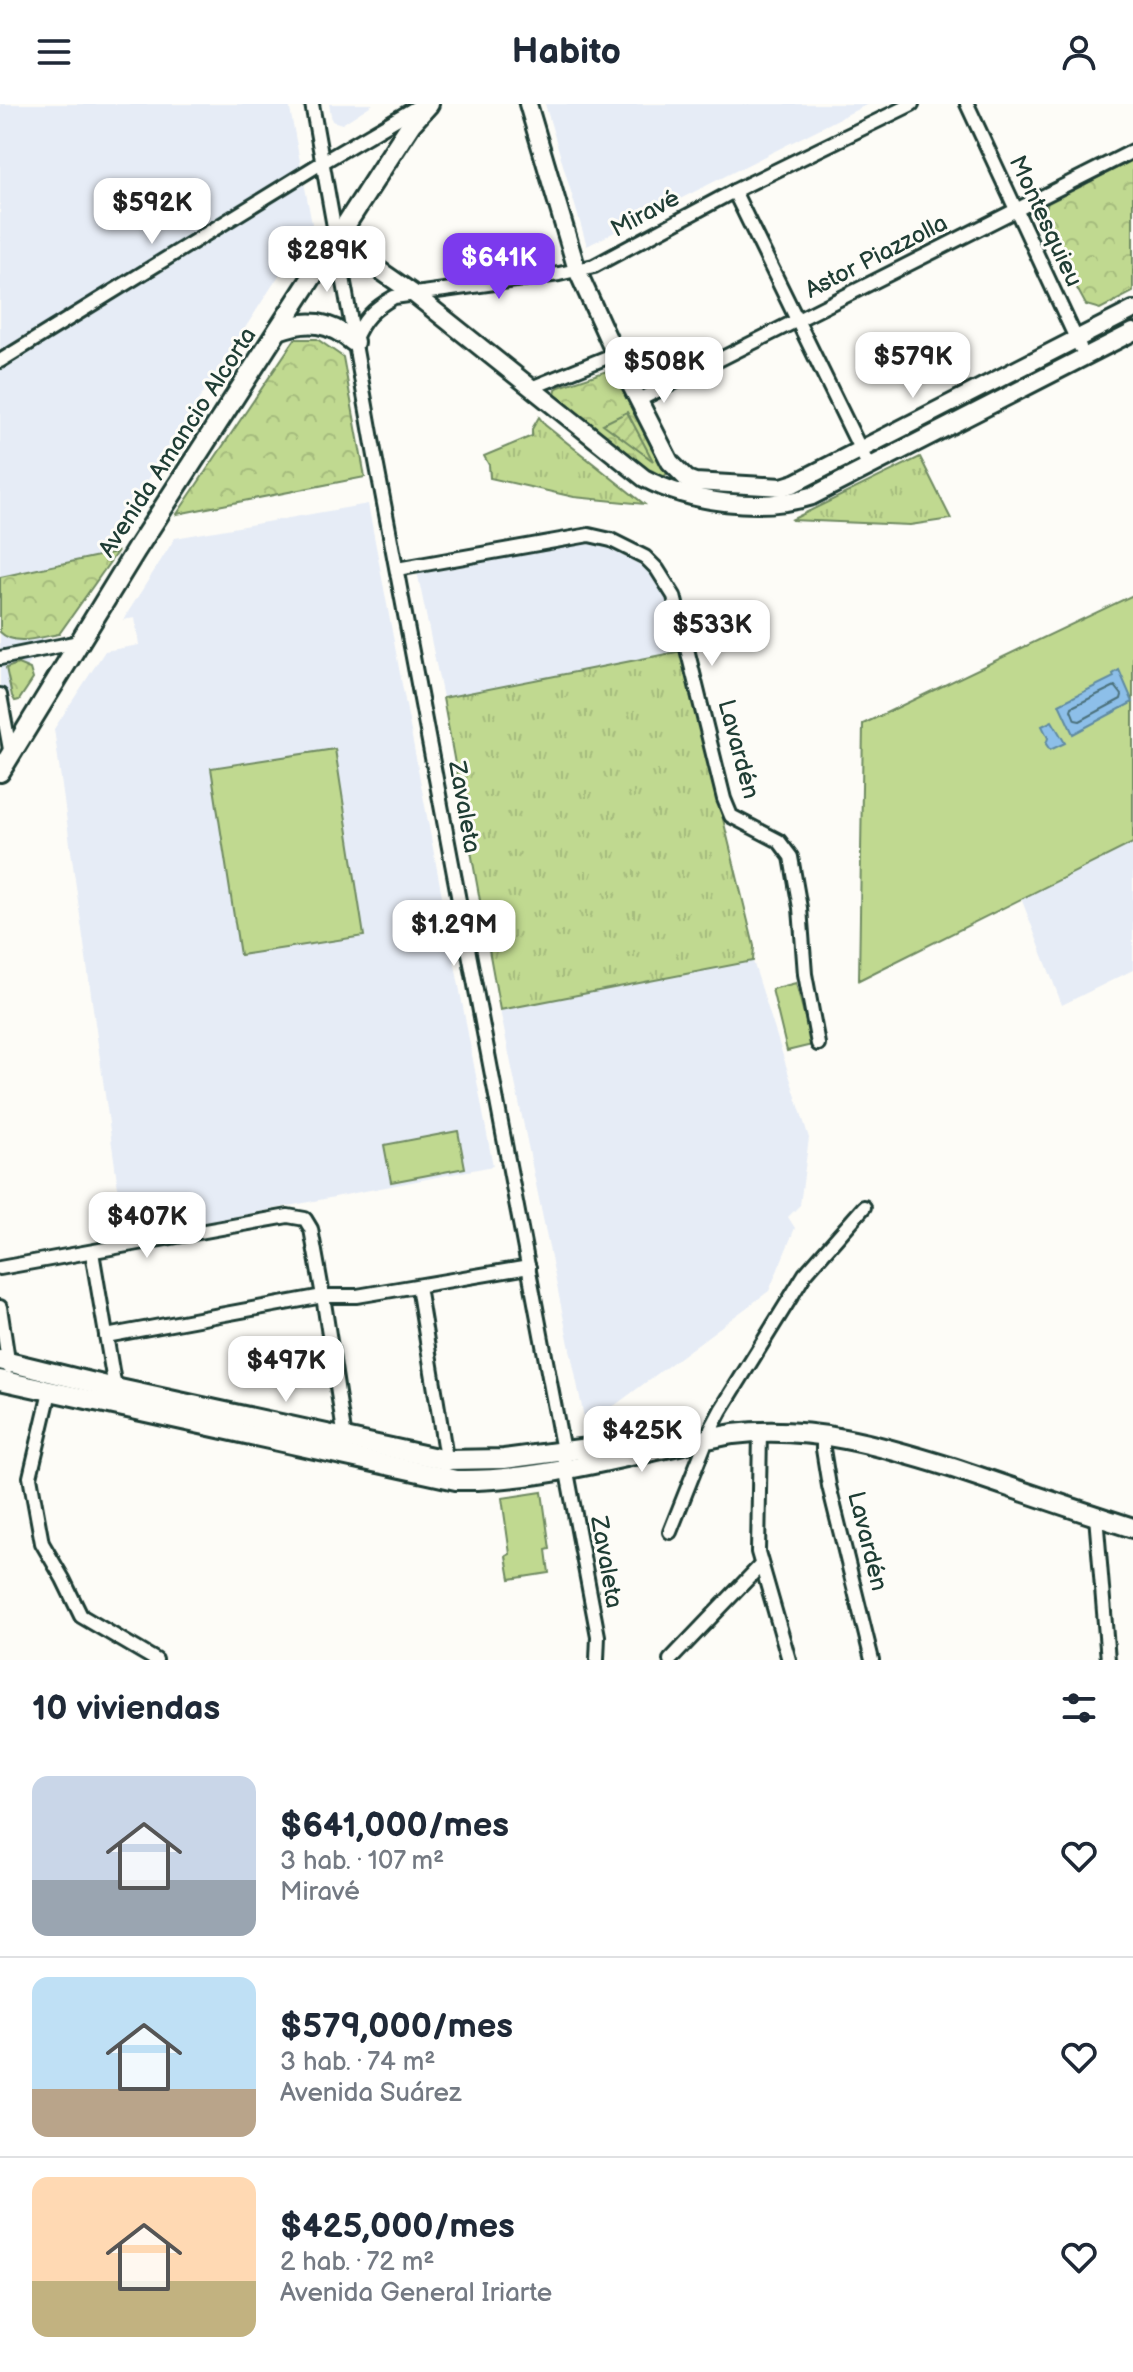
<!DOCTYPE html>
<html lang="es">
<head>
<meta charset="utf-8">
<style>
  :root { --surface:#fff; --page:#f6f6f7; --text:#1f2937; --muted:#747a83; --line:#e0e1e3; --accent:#7c3aed }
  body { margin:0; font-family:"Balsamiq Sans",sans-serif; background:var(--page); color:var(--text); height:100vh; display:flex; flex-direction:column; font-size:30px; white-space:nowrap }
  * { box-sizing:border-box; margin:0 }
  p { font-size:26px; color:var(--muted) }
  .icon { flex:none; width:44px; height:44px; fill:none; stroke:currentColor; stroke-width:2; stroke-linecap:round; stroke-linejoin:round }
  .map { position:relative; height:1556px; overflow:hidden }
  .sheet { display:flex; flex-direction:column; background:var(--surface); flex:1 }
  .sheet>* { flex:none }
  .price { position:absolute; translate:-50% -68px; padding:0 18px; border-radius:16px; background:#fff; color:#222; font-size:26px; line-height:52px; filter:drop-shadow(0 2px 4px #0008) }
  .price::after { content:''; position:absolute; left:50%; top:48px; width:24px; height:18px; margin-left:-12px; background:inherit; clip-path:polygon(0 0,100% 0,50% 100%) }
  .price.current { background:var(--accent); color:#fff }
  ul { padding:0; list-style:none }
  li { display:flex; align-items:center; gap:24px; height:200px; padding:0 32px }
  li+li { border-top:2px solid var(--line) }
  li span { display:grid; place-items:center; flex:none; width:224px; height:160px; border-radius:16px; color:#555 }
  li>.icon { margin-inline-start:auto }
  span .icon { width:96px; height:96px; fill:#fffc; stroke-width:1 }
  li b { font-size:34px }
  h2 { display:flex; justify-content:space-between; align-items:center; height:96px; padding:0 32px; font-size:34px }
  header { display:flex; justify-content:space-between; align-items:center; height:104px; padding:0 32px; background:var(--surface); font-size:36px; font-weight:800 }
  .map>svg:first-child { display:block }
  .built { fill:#e6ecf6 }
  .grass { fill:url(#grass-tufts); stroke:#708b62; stroke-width:2 }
  .park { fill:url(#park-crowns); stroke:#708b62; stroke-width:2 }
  .garden { fill:url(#garden-furrows); stroke:#708b62; stroke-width:2 }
  .pitch { fill:#c0d990; stroke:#708b62; stroke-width:2 }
  .water { fill:#8dbfe9; stroke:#618ba1; stroke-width:2 }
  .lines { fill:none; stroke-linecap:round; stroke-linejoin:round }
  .shore { stroke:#4b717c; stroke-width:2 }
  .minor-casing { stroke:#1f3d34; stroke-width:18 }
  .tertiary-casing { stroke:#1f3d34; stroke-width:22 }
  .secondary-casing { stroke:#1f3d34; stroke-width:24 }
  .minor { stroke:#fdfcf7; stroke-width:12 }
  .tertiary { stroke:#fdfcf7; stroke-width:16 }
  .secondary { stroke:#fdfcf7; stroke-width:18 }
  .labels { text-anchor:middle; stroke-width:6; stroke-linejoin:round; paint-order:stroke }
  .street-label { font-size:24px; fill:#1f3d34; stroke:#fdfcf7 }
</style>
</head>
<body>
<header><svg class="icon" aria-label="menu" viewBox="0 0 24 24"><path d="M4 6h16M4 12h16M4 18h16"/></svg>Habito<svg class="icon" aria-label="person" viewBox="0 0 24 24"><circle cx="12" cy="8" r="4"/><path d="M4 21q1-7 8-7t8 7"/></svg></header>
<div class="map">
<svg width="1133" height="1556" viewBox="0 0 1133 1556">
  <defs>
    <pattern id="grass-tufts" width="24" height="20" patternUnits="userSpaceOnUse" patternTransform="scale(2)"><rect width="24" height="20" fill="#c0d990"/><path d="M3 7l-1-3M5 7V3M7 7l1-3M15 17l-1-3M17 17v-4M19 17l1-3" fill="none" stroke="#a5bb7d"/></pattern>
    <pattern id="park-crowns" width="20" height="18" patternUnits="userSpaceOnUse" patternTransform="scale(2)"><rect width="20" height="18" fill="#c0d990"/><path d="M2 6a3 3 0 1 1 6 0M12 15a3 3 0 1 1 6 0" fill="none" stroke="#a5bb7d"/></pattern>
    <pattern id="garden-furrows" width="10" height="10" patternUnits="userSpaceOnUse" patternTransform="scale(2)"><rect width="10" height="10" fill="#c0d990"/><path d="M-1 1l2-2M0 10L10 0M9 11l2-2" fill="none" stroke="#a5bb7d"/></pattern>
  </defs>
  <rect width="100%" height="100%" fill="#fdfcf7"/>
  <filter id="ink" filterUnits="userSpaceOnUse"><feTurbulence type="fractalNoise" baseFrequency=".0125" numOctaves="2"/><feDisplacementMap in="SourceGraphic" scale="16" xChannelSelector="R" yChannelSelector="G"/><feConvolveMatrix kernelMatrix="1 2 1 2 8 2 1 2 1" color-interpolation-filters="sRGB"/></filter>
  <g filter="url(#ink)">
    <g class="built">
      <polygon points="0,0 289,0 312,120 0,604"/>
      <polygon points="329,0 373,0 342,20 332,17"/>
      <polygon points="545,0 868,0 587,142"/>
      <polygon points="368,400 493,1062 125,1134 54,625 105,547 139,541 135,514 123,516 175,434"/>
      <polygon points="591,435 650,466 673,502 682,547 443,594 417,467"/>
      <polygon points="1133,738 1133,866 1062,901 1021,794"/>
      <polygon points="753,857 809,1034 800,1101 788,1113 795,1124 769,1187 595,1316 585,1318 500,906"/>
    </g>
    <g class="grass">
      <polygon points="1060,255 1063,255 888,345 888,342"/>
      <polygon points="539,313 545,321 644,400 574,393 490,374 489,361 484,352 532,332 532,325"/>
      <polygon points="920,353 951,415 910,421 791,416"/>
      <polygon points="682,547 754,842 753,857 500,906 443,594"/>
    </g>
    <g class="park">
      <polygon points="1133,56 1133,188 1100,205 1086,201 1040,116 1048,99"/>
      <polygon points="295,235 317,235 343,253 365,373 177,410"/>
      <polygon points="607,267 617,272 667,369 662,376 555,292 556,285 559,283"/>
      <path d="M 117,448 L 59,530 C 40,533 15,543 0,528 L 0,473 Z"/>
      <polygon points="18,560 30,565 33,575 19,596 15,597 12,592 6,564"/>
    </g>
    <polygon class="garden" points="627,308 653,357 603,320"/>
    <g class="pitch">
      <polygon points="1133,491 1133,739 859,876 863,620"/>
      <polygon points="335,645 364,832 240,851 211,664"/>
      <polygon points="796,879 812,941 787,947 772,885"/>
      <polygon points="458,1027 465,1064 391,1078 384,1041"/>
      <polygon points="542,1388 550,1445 546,1446 549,1469 510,1475 506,1452 510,1450 502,1394"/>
    </g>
    <g class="water">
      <polygon points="1119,566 1133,598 1073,630 1059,600 1114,573 1113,570"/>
      <polygon points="1052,617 1065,639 1050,646 1046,640 1048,634 1042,622"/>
    </g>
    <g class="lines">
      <polygon class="shore" points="1115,582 1122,591 1121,595 1080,617 1075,616 1071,606 1072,603"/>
      <g class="minor-casing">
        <g id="minor">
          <polyline points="312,0 375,352 598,1532 597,1556"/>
          <polyline points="967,0 1080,243"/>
          <polyline points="734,87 869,363"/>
          <path d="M 354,237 C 363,215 373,205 394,193 L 559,170 L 594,162 L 734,87 L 912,0"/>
          <polyline points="0,257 323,58 422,0"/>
          <polyline points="531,284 615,250"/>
          <polyline points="639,296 1133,47"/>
          <polyline points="397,465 589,431 611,436 645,453 657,465 674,492 724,695 731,712 779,737 791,753 800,804 805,870 818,940"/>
          <polyline points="0,554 79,538"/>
          <polyline points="0,591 11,651"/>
          <polyline points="92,1148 116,1290"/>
          <polyline points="0,1164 288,1112 305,1115 311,1125 323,1192 346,1341"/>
          <polyline points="418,1182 447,1360"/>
          <polyline points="0,1203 9,1263"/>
          <polyline points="106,1232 323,1192 357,1192 529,1163"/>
          <polyline points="50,1288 30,1373 42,1439 63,1475 81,1512 156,1556"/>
          <polyline points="760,1327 758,1448 789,1556"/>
          <polyline points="823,1329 823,1345 829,1382 872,1556"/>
          <polyline points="1096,1412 1108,1556"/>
          <polyline points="670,1428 711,1325 721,1306 805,1170 864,1103"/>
          <polyline points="670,1556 760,1462"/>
        </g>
      </g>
      <g class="tertiary-casing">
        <g id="tertiary">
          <polyline points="528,0 577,166 615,250 670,358 687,375 695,378 782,383 795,379 1133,206"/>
          <path d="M 336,136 L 414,190 L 644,374 C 691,399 761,408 812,392 L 1133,228"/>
        </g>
      </g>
      <g class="secondary-casing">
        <g id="secondary">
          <path d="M 278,226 C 308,215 329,217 354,238"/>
          <polyline points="0,668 136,446 392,49 411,20 429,0"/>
          <polyline points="0,1256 115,1284 446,1356 504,1355 641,1337"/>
          <path d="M 0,1276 L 456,1376 C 547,1378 644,1346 733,1330 C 811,1321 879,1341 953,1364 C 1013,1384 1073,1405 1133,1424"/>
        </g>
      </g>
      <use href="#minor" class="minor"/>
      <use href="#tertiary" class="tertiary"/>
      <use href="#secondary" class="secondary"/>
    </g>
  </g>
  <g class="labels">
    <g class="street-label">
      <text transform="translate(645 109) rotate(-28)" y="8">Miravé</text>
      <text transform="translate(1046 117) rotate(65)" y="8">Montesquieu</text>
      <text transform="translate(876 152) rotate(-27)" y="8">Astor Piazzolla</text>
      <text transform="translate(177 338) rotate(-57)" y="8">Avenida Amancio Alcorta</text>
      <text transform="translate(739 645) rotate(75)" y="8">Lavardén</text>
      <text transform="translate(465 703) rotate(80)" y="8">Zavaleta</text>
      <text transform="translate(868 1437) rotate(76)" y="8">Lavardén</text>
      <text transform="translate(607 1458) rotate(80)" y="8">Zavaleta</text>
    </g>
  </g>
</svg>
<b class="price" style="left:152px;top:142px">$592K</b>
<b class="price" style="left:327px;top:190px">$289K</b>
<b class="price current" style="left:499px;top:197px">$641K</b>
<b class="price" style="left:913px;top:296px">$579K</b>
<b class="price" style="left:664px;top:301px">$508K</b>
<b class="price" style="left:712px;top:564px">$533K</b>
<b class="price" style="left:454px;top:864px">$1.29M</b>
<b class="price" style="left:147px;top:1156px">$407K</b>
<b class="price" style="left:286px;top:1300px">$497K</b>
<b class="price" style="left:642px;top:1370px">$425K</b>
</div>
<section class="sheet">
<h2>10 viviendas<svg class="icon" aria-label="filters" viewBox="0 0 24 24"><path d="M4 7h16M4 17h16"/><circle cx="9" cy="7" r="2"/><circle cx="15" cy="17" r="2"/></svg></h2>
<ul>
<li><span style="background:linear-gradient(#c9d6e8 65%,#9aa5b1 0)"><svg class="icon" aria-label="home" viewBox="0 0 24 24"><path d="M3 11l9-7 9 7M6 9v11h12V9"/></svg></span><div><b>$641,000/mes</b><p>3 hab. · 107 m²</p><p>Miravé</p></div><svg class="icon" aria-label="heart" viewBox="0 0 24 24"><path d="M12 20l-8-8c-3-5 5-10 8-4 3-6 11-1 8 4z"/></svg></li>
<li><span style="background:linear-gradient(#bfe0f5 70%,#b9a48a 0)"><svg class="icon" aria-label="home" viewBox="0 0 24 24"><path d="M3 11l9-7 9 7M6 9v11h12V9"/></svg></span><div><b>$579,000/mes</b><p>3 hab. · 74 m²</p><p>Avenida Suárez</p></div><svg class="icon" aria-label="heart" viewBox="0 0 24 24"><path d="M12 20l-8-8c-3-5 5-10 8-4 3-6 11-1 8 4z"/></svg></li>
<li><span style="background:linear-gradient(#ffd9b3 65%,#c2b280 0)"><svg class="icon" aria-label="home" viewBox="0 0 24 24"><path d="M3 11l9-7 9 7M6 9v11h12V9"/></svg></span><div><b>$425,000/mes</b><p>2 hab. · 72 m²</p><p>Avenida General Iriarte</p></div><svg class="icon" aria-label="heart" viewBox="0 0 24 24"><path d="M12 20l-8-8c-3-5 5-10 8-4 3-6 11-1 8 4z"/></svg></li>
</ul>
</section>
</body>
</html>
